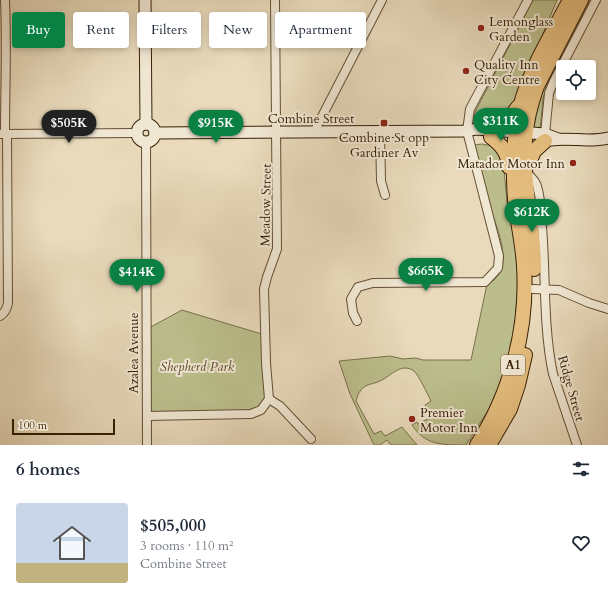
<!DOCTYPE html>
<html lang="en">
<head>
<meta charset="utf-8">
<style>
  :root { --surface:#fff; --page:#f2f2f3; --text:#1f2937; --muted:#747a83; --accent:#0b8043 }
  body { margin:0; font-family:Cardo,serif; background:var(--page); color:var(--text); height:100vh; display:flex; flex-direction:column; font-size:15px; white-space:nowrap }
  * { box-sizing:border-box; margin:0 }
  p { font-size:13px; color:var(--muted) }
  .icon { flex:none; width:22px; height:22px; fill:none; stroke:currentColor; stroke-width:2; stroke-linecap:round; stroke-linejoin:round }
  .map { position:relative; height:445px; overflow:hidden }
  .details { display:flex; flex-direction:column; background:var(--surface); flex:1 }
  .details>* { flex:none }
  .guide { position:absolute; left:12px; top:12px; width:400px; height:36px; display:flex; gap:8px }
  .controls { position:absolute; left:556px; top:60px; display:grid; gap:8px }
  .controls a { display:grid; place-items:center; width:40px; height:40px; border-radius:4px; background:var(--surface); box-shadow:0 2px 6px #0003; font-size:20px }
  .scale { position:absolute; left:12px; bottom:10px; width:103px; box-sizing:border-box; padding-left:4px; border:2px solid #392106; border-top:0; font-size:11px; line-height:14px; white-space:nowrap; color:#392106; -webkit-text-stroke:3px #f0e7d3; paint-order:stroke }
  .price { position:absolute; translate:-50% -34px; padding:0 9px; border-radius:14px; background:var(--accent); color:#fff; font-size:13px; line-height:26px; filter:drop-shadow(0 1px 2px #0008) }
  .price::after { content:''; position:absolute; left:50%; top:24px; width:12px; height:9px; margin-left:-6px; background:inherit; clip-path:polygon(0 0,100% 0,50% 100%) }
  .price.selected { background:#222; color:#fff }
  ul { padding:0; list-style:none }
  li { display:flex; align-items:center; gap:12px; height:100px; padding:0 16px }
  li span { display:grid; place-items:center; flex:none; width:112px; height:80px; border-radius:4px; color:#555 }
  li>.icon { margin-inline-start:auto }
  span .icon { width:48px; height:48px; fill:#fffc; stroke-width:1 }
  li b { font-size:17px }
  h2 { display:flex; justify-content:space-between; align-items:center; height:48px; padding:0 16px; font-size:17px }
  .tag { padding:0 14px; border-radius:4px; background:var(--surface); box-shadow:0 2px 6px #0003; font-size:14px; line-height:36px }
  .tag.selected { background:var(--accent); color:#fff }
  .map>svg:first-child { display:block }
  .green { fill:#bbbe8c; stroke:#7a7049 }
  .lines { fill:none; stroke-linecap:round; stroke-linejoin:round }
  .street-casing { stroke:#654f33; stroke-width:10 }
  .secondary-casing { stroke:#392106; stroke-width:13 }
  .highway-casing { stroke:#392106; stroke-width:16 }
  .street { stroke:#f0e7d3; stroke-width:8 }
  .secondary { stroke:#f0e7d3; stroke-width:11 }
  .highway { stroke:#e4bd7e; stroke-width:14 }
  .poi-dot { fill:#8f2418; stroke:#f0e7d3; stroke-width:1.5 }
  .labels { text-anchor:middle; stroke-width:4; stroke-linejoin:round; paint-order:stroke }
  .shield { fill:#f0e7d3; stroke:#705c44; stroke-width:1 }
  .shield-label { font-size:12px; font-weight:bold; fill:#392106 }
  .poi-label { font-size:13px; fill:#392106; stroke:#f0e7d3; text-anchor:start }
  .street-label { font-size:13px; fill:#392106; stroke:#f0e7d3 }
  .park-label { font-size:13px; font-style:italic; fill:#5a4828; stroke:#f0e7d3 }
</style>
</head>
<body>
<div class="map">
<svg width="608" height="445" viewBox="0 0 608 445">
  <rect width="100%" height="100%" fill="#e8dabb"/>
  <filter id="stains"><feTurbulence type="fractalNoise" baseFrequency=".005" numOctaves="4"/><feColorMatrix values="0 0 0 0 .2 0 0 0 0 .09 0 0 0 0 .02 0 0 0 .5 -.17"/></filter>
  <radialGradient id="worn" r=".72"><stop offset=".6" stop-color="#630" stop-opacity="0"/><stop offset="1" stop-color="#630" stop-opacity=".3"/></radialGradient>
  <g class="green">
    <path d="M 533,0 L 557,0 L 547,24 L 526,77 L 506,118 L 481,127 C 476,122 474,119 475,112 Z"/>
    <polygon points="585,0 590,0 548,83 543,99 540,130 535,129 533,127 537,100"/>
    <path d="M 482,144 L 492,146 L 501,153 L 504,169 L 507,203 L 520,262 L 514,333 L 505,377 L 489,409 L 466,445 C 441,445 425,445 412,425 L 417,422 L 418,424 L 431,417 L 425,405 L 431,401 C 428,395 418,374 414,371 C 401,362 391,376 380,381 C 374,384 365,384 361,390 C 358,393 357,398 356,401 L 374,434 L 381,431 L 385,436 L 402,427 L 417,445 L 391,445 L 387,440 L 380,445 L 374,445 L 350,394 L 339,361 L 390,356 L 403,359 L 416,358 L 423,360 L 471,360 L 487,284 C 520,270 493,220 486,196 C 481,180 478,162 474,145 Z"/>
    <polygon points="182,310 265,335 269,399 261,410 147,416 147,329"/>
  </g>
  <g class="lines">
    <g class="street-casing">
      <g id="street">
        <path d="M 5,0 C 7,45 5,89 5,134"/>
        <polyline points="314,132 382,0"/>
        <polyline points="380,132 381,181 385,195"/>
        <polyline points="0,134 137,133"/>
        <polyline points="545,134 549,93 554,81 596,0"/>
        <polyline points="146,142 147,445"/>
        <path d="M 526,173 C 532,177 537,183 538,190 C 541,201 541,215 542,227 C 546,274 543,327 553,374 L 577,445"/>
        <polyline points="533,289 559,290 589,303 608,309"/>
        <path d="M 0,316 C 5,313 7,309 8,303 L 7,134"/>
        <polyline points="357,321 353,313 351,299 358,287 373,283 485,282 498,268 499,256 467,131 470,109 528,0"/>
        <polyline points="269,399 280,406 311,439"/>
        <polyline points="147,416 251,414 261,410 269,399 266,363 264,289 267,277 277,249 275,0"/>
      </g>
    </g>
    <g class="secondary-casing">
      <g id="secondary">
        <polyline points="145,0 146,124"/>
        <circle cx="146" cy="133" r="9"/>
        <polyline points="155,133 467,131 476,129 545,134 558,139"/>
        <path d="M 551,140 C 570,137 589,143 608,138"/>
      </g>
    </g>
    <g class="highway-casing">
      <g id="highway">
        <path d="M 489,130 C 505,124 509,120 518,107"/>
        <path d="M 491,137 C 502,145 508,153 509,167"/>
        <polyline points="525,168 530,161 534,151 545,141"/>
        <path d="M 534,269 C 534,226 522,183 525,140 C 526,121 531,103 537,86 L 581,0"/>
        <path d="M 477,445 C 511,393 528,328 524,266 C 523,247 519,228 516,209 C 513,184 513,147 517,122 C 524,78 550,38 570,0"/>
        <polyline points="489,445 510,409 518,385 525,355"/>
      </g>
    </g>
    <use href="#street" class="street"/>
    <use href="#secondary" class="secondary"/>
    <use href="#highway" class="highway"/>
  </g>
  <g class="poi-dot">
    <circle cx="481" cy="28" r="4"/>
    <circle cx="466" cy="71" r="4"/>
    <rect x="380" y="119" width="8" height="8" rx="2"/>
    <circle cx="573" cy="163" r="4"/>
    <circle cx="412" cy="419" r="4"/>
  </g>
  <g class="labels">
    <rect class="shield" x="501" y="355" width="24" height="20" rx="3"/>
    <g class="shield-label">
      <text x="513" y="369">A1</text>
    </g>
    <g class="poi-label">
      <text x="489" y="26">Lemonglass<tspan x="489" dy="15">Garden</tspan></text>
      <text x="474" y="69">Quality Inn<tspan x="474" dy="15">City Centre</tspan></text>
      <text x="384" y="142" text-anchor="middle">Combine St opp<tspan x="384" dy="15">Gardiner Av</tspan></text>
      <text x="565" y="168" text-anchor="end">Matador Motor Inn</text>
      <text x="420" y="417">Premier<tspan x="420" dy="15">Motor Inn</tspan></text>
    </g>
    <g class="street-label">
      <text x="311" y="123">Combine Street</text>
      <text transform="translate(265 205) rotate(-89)" y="5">Meadow Street</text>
      <text transform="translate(133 353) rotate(-90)" y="5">Azalea Avenue</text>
      <text transform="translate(572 388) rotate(74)" y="5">Ridge Street</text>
    </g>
    <g class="park-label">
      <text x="197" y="371">Shepherd Park</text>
    </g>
  </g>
  <rect width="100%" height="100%" filter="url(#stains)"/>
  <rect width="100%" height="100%" fill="url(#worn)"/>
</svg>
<div class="controls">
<a><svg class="icon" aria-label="locate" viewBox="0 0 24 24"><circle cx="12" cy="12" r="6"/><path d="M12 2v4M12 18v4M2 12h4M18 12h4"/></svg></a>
</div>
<div class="scale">100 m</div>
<b class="price" style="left:501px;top:142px">$311K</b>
<b class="price selected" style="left:69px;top:144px">$505K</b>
<b class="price" style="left:216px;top:144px">$915K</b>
<b class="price" style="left:532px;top:233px">$612K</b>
<b class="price" style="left:426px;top:292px">$665K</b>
<b class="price" style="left:137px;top:293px">$414K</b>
<div class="guide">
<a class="tag selected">Buy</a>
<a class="tag">Rent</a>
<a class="tag">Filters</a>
<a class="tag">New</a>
<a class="tag">Apartment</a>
</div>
</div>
<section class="details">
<h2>6 homes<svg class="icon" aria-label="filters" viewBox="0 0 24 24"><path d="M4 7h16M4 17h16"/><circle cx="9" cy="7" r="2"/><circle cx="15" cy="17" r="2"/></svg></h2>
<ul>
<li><span style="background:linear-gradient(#c9d6e8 75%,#c2b280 0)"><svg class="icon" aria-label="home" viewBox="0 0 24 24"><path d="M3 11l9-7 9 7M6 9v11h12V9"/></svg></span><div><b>$505,000</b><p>3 rooms · 110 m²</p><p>Combine Street</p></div><svg class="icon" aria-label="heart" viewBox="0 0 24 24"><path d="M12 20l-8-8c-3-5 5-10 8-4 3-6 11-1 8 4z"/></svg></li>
</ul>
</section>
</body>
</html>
